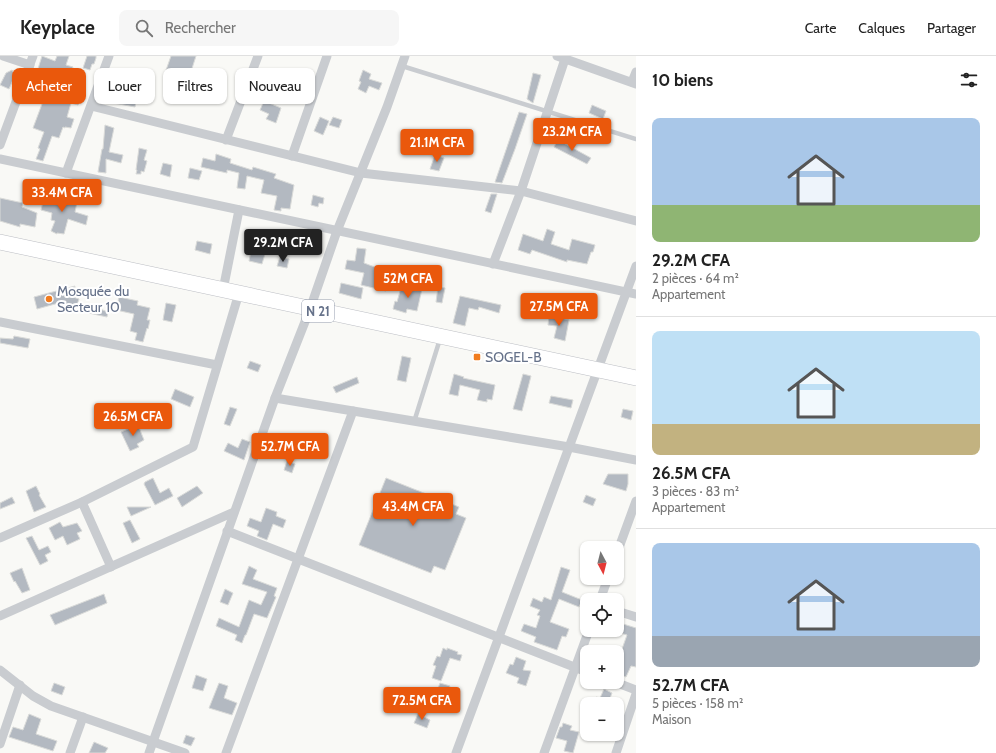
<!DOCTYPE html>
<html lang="fr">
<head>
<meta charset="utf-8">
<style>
  :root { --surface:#fff; --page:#f6f6f6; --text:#222; --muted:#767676; --line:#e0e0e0; --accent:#ea580c }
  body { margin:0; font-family:Cabin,sans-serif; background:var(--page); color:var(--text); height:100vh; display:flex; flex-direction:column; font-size:15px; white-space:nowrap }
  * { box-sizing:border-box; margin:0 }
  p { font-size:13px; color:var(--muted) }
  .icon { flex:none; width:22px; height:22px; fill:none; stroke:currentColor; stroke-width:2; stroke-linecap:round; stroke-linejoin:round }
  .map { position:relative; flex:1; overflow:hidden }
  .details { display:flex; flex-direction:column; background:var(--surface); width:360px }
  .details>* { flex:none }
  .guide { position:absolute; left:12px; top:12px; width:380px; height:36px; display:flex; gap:8px }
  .needle { width:26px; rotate:173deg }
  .controls { position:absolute; left:580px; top:485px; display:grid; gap:8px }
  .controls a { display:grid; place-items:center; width:44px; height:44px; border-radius:8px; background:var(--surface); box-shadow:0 1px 3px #0004; font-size:20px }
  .price { position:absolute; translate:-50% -34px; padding:0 9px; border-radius:4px; background:var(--accent); color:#fff; font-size:13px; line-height:26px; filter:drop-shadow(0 1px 2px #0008) }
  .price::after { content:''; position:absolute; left:50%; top:24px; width:12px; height:9px; margin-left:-6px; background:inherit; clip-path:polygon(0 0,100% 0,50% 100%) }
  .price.current { background:#222; color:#fff }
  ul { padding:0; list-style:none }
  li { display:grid; align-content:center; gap:8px; height:212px; padding:0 16px }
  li+li { border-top:1px solid var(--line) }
  li span { display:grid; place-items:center; height:124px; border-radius:8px; color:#555 }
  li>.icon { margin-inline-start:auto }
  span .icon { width:72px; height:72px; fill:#fffc; stroke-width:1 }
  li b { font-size:17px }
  h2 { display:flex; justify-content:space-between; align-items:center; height:48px; padding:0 16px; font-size:17px }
  .pill { padding:0 14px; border-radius:8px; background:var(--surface); box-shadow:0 1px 3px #0004; font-size:14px; line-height:36px }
  .pill.current { background:var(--accent); color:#fff }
  header { display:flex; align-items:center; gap:24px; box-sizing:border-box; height:56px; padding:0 20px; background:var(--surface); border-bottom:1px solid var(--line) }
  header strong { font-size:19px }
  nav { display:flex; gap:22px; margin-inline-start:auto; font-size:14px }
  .search { width:280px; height:36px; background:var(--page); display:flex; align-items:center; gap:10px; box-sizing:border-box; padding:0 14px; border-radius:8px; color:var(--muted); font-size:15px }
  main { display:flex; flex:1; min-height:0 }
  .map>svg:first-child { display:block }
  .building { fill:#b3b9c1; stroke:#dadbd9 }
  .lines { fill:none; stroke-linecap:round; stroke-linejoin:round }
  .primary-casing { stroke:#bcbec4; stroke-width:16 }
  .service { stroke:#c9ccd0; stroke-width:4.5 }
  .minor { stroke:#c9ccd0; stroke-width:9 }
  .primary { stroke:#fff; stroke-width:15 }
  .poi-dot { fill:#f17c1f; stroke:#fff; stroke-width:1.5 }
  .labels { text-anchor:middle; stroke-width:4; stroke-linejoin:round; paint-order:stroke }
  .shield { fill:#fff; stroke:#949cad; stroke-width:1 }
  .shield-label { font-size:13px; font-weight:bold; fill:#66728a }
  .poi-label { font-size:14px; fill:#66728a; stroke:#fff; text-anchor:start }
</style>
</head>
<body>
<header>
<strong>Keyplace</strong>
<div class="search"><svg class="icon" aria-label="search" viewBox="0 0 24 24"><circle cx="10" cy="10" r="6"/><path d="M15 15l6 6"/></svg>Rechercher</div>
<nav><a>Carte</a><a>Calques</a><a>Partager</a></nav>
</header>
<main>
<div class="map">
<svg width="636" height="697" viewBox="0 0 636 697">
  <rect width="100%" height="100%" fill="#f9f9f6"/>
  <g class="building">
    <polygon points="42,0 55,5 57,0 69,0 66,9 73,11 67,29 84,34 78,49 71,47 67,61 74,63 71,72 65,71 65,72 63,71 59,82 52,80 43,105 36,103 40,93 38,92 44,76 33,72 45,40 31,35"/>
    <polygon points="87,0 96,0 96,2 94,8 92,8 90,14 83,12"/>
    <polygon points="171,0 196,0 188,25 165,17"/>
    <polygon points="12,14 15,19 9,33 0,29 6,17"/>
    <polygon points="363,14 371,18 369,23 382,27 379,34 369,30 366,37 358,33 361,26 359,25"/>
    <polygon points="533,17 541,19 533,47 527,43"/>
    <polygon points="279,22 290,26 288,32 292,33 289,42 275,37"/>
    <polygon points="110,35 137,40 135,51 108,46"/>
    <polygon points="264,45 281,52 276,67 266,63 269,58 260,54"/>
    <polygon points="592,49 606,55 603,63 589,57"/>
    <polygon points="519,56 527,58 515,93 502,127 495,126"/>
    <polygon points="320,61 329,65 323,79 314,75"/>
    <polygon points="333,61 342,64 339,72 329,69"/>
    <polygon points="105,69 114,72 109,96 123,99 121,107 106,103 106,117 98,116 102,93 103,93"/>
    <polygon points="558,84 591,102 587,108 554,91"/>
    <polygon points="139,92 147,94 144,104 147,105 144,116 141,115 141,118 136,118 137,114 136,114"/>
    <polygon points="216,98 231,103 230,107 252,114 253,111 276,118 274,122 294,129 290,153 281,152 281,155 274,154 277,140 261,137 264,124 247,120 245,133 237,132 239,117 227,114 227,117 201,111 203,102 215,105"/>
    <polygon points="435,99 444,102 439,115 430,113"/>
    <polygon points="163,107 172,109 170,121 160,118"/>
    <polygon points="190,112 202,115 199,124 188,122"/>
    <polygon points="45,138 77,146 75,156 88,160 86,169 68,163 64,178 57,177 57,178 51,175 55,165 51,164 52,157 41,154"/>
    <polygon points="491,138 497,138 491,157 485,155"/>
    <polygon points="313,139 324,142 323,148 319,147 318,151 311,149"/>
    <polygon points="0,142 23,147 22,151 37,157 35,171 20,168 20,171 0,165"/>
    <polygon points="547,173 555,176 551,188 569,194 572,183 595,189 593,196 591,196 587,208 567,204 567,206 532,194 530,198 518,194 523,178 543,185"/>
    <polygon points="197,185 212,188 210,198 195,194"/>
    <polygon points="357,192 366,193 364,207 380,213 378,223 388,226 386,235 361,229 364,217 345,213 347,204 355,205"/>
    <polygon points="251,195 265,198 262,208 249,205"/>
    <polygon points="280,201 289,203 287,212 277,210"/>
    <polygon points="341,227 363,232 361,243 339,237"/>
    <polygon points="402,228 422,233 417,255 407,253 406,257 393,253 395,245 397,246"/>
    <polygon points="75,230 73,241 79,243 76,252 65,249 66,245 37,253 34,241"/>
    <polygon points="438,231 445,232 442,247 436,246"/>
    <polygon points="460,240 501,249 499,257 479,251 478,254 469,252 465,270 453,267"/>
    <polygon points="119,241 138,245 137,249 150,252 147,264 150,264 148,273 147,272 143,286 135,284 137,277 130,275 134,258 116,254"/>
    <polygon points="555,243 573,252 571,258 552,249"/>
    <polygon points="166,247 176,249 172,266 163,264"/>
    <polygon points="85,249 100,252 100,253 108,256 107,261 84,256"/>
    <polygon points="549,260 569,264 565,285 554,282 557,270 548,269"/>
    <polygon points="14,280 30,283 28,292 0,287 0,282 13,283"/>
    <polygon points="402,300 411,302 406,326 397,324"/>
    <polygon points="250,305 261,309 258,316 247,312"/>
    <polygon points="454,318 464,321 463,322 495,329 492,344 487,343 487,346 477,344 480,334 460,329 458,340 449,338"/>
    <polygon points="523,318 531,320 522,355 513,353"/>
    <polygon points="357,321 359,327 336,337 333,331"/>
    <polygon points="175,333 194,341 190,351 171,343"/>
    <polygon points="551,340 573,344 571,352 549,347"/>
    <polygon points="230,351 237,353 230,370 224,368"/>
    <polygon points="623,353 633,355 631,364 621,361"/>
    <polygon points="138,369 144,384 137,388 139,391 130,395 121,376"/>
    <polygon points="242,383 250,386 244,404 224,395 228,387 238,392"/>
    <polygon points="287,405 295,408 292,417 284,414"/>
    <polygon points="608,418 628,418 628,428 626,435 603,428"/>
    <polygon points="153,422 160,437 169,432 173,440 155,449 144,428 145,426"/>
    <polygon points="386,422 459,451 456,458 466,462 445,514 434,510 431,517 359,489"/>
    <polygon points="36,430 40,438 39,439 46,451 34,456 26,435"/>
    <polygon points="197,430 203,437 182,451 177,442"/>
    <polygon points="586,439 596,443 593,450 583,446"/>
    <polygon points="12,441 15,447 0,453 0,447"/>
    <polygon points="127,451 151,451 131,460"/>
    <polygon points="266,452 277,456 276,460 286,464 283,472 273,468 267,484 257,480 259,475 247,470 250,462 261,466"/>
    <polygon points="130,464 140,483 132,487 123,467"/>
    <polygon points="60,466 63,471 77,467 82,475 77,477 80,483 67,489 63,480 55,484 49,472"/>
    <polygon points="32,480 39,494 48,490 51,496 45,499 48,505 40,509 26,482"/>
    <polygon points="249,510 257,514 253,523 277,532 274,540 276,541 267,562 254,558 246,579 245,579 242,587 235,584 237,579 216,570 219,562 239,571 249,544 261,549 267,536 242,528"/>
    <polygon points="561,511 570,514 562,536 582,544 579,551 559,543 550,566 569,573 566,581 562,580 557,594 534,586 536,581 521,575 524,568 536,572 540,560 537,559 540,554 530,550 533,542 542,546 544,541 551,544"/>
    <polygon points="22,512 30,534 22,537 15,525 14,526 10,517"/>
    <polygon points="225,533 233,537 228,549 220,546"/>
    <polygon points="104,538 107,547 55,569 50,559"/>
    <polygon points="617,566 636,572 636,611 631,610 626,621 617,618 617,607 627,579 617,576"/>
    <polygon points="443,592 447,594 447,592 458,596 457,598 462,599 460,605 450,602 441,625 432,622 436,610 433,609 437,600 440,601"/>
    <polygon points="516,601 526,605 523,614 531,615 526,630 517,627 519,622 506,617 510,608 513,609"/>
    <polygon points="196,619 207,623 203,635 192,632"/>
    <polygon points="54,627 65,631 62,639 51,635"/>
    <polygon points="219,627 228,630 224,642 237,647 232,659 209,652"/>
    <polygon points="440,627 450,630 442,651 417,644 420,633 436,638"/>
    <polygon points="604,633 612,637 609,645 614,646 613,648 593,648 596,641 600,642"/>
    <polygon points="29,658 41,663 36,678 57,685 53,695 9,681 13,671 23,674"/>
    <polygon points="418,658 430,664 427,672 414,667"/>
    <polygon points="563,667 572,670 570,674 579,676 573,697 564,695 567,685 556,682 560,671 562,671"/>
    <polygon points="186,679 195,682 191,690 183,687"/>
    <polygon points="94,686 108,692 105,697 89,697"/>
  </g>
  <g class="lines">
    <g class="primary-casing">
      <polyline id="primary" points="0,186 636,322"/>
    </g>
    <g class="service">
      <polyline points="402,10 636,83"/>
      <polyline points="414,366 440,283"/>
    </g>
    <g class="minor">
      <polyline points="3,0 30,9"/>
      <polyline points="557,0 636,28"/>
      <polyline points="632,26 636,16"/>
      <polyline points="91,50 361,117 521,135 636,165"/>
      <polyline points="226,84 258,0"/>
      <polyline points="0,89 33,0"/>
      <polyline points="292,100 327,0"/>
      <polyline points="0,103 636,238"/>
      <polyline points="66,117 109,0"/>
      <polyline points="493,208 521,135 565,3"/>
      <polyline points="223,234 239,154"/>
      <polyline points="0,266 217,309"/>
      <polyline points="275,342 569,391 636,404"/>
      <polyline points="82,446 111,511"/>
      <polyline points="227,475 587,616"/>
      <polyline points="0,482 82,446 193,391 239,237"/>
      <polyline points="617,497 636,445"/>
      <polyline points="600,544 608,522"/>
      <polyline points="617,555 636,561"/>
      <polyline points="0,560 234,456"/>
      <polyline points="0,614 33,640 51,650 185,697"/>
      <polyline points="615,626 636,634"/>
      <polyline points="0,688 20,629"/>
      <polyline points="70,697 83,661"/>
      <polyline points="149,697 275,342 310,253 337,175 387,51 405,0"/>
      <polyline points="226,697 353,355"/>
      <polyline points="456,697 636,210"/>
      <polyline points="544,697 589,574"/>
      <polyline points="616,697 636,638"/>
    </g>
    <use href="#primary" class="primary"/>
  </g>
  <g class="poi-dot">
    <circle cx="49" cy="243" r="4"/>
    <rect x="473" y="297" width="8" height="8" rx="2"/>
  </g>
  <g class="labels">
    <rect class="shield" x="302" y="244" width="32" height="22" rx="3"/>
    <g class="shield-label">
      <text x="318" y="260">N 21</text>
    </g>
    <g class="poi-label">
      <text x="57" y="240">Mosquée du<tspan x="57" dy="16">Secteur 10</tspan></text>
      <text x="485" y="306">SOGEL-B</text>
    </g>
  </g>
</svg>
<div class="controls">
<a><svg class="needle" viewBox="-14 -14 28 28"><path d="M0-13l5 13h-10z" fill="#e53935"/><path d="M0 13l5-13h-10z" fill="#767676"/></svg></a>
<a><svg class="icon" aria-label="locate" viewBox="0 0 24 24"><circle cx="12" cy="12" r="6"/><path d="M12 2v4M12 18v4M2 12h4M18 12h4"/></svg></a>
<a>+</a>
<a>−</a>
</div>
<b class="price" style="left:572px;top:96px">23.2M CFA</b>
<b class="price" style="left:437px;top:107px">21.1M CFA</b>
<b class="price" style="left:62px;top:157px">33.4M CFA</b>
<b class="price current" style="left:283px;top:207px">29.2M CFA</b>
<b class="price" style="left:408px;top:243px">52M CFA</b>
<b class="price" style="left:559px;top:271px">27.5M CFA</b>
<b class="price" style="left:133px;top:381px">26.5M CFA</b>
<b class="price" style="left:290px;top:411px">52.7M CFA</b>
<b class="price" style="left:413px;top:471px">43.4M CFA</b>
<b class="price" style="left:422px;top:665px">72.5M CFA</b>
<div class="guide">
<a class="pill current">Acheter</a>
<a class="pill">Louer</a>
<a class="pill">Filtres</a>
<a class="pill">Nouveau</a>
</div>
</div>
<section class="details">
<h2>10 biens<svg class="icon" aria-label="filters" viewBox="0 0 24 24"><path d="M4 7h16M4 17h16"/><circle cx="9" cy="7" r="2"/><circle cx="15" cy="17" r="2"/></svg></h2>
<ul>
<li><span style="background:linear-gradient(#a9c7e8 70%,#8fb573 0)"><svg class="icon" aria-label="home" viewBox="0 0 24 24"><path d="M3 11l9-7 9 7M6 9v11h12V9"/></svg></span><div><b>29.2M CFA</b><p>2 pièces · 64 m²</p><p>Appartement</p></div></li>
<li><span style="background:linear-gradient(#bfe0f5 75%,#c2b280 0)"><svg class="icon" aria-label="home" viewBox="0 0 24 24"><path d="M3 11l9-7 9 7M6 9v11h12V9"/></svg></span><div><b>26.5M CFA</b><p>3 pièces · 83 m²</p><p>Appartement</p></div></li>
<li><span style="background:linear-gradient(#a9c7e8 75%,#9aa5b1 0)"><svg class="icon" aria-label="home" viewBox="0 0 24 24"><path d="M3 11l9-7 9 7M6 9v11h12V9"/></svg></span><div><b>52.7M CFA</b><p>5 pièces · 158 m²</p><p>Maison</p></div></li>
</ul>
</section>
</main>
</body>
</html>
